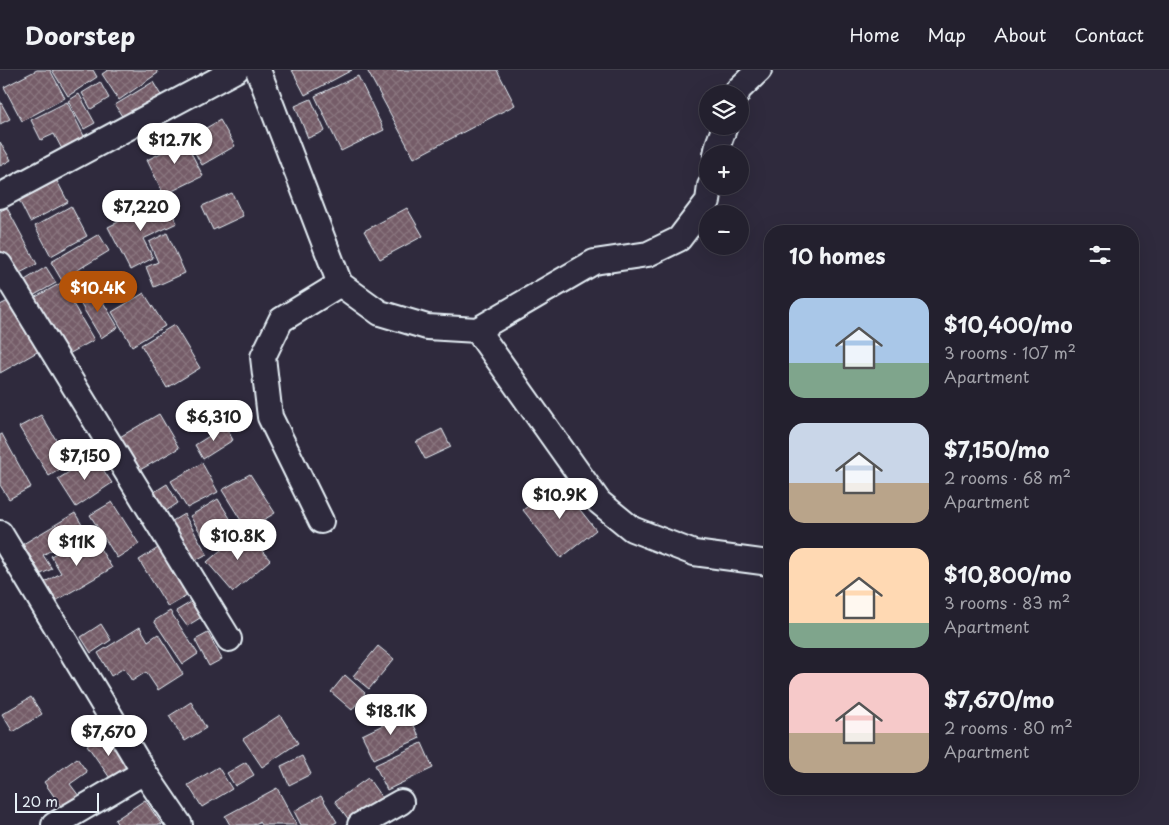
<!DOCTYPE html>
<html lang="en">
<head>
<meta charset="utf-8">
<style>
  :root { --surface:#23202e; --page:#2b2836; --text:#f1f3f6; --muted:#a3a3aa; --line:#403e4a; --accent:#b45309 }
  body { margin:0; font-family:"Playpen Sans",sans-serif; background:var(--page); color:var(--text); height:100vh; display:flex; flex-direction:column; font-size:19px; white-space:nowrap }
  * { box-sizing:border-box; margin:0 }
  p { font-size:16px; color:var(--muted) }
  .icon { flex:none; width:28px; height:28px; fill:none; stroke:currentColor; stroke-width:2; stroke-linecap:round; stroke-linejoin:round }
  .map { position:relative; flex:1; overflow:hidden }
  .details { position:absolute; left:764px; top:155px; width:375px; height:570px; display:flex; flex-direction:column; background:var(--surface); border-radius:20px; box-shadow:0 5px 20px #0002,0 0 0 1px var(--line) }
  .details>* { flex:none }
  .tools { position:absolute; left:699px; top:15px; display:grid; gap:10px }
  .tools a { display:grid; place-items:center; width:50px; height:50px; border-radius:50%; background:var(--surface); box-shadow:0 5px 20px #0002,0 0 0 1px var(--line); font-size:25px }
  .scale { position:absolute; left:15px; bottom:12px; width:84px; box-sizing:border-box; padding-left:5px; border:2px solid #e8f1f8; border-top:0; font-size:14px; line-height:18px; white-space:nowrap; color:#e8f1f8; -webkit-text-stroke:4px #2f2a3d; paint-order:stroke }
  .price { position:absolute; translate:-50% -42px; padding:0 11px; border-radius:18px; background:#fff; color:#222; font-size:16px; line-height:32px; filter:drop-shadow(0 1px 2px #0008) }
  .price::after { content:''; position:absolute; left:50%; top:30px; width:15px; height:11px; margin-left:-8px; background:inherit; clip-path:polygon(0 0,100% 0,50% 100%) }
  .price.active { background:var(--accent); color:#fff }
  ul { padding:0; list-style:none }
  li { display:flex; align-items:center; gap:15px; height:125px; padding:0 25px }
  li span { display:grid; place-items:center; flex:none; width:140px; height:100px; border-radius:15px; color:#555 }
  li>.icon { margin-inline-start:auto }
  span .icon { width:60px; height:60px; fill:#fffc; stroke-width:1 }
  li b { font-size:21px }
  h2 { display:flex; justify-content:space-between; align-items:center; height:60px; padding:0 25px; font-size:21px }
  header { display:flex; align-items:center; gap:30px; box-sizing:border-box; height:70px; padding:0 25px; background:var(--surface); border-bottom:1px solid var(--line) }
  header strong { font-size:24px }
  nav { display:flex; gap:28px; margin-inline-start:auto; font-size:18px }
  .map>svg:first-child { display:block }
  .building { fill:url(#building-cross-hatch); stroke:#e8f1f8 }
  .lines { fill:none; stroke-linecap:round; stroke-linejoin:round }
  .street-casing { stroke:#e8f1f8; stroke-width:28 }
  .street { stroke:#2f2a3d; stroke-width:24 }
</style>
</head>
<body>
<header>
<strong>Doorstep</strong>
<nav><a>Home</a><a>Map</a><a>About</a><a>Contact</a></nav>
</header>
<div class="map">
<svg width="1169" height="755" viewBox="0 0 1169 755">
  <defs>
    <pattern id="building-cross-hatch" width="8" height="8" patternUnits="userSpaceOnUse" patternTransform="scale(1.25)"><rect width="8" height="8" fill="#755c67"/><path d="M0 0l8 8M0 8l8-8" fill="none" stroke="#89747e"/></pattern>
  </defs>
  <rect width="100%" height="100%" fill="#2f2a3d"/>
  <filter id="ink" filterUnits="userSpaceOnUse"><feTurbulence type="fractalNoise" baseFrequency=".02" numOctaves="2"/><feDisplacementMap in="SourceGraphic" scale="10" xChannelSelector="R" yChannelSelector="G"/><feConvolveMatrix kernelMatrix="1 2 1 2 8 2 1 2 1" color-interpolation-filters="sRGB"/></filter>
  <g filter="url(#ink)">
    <g class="building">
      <polygon points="37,0 50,0 65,28 22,51 4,17"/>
      <polygon points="52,0 93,0 97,7 68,26"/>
      <polygon points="108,0 156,0 158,3 119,30 102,4"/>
      <polygon points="292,0 352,0 305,25"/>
      <polygon points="367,0 497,0 515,35 414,88"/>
      <polygon points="358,6 384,60 341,81 315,26"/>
      <polygon points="100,12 109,28 91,39 82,23"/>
      <polygon points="153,12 162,27 125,51 115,35"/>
      <polygon points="79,24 95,53 84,59 68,31"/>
      <polygon points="311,29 325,61 308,68 295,36"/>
      <polygon points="0,31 10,49 0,54"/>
      <polygon points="67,32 85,68 62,79 54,64 41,70 31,50"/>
      <polygon points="220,50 235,76 202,95 187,69"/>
      <polygon points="181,63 203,106 164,125 147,90 165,81 161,73"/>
      <polygon points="0,72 11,90 0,96"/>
      <polygon points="57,111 68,132 30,152 19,130"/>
      <polygon points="232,123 243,146 213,160 202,136"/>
      <polygon points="165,129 177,153 143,169 153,188 130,200 108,157"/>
      <polygon points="71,136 87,166 51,186 35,156"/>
      <polygon points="7,138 37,194 14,206 0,180 0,141"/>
      <polygon points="407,138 423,166 380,189 364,161"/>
      <polygon points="167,163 185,203 154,217 146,197 158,192 149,172"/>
      <polygon points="99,164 109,181 76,201 85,218 71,226 51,192"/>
      <polygon points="46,197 56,213 29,228 20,213"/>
      <polygon points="61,213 94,270 65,286 32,229"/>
      <polygon points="94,217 118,257 101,268 77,228"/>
      <polygon points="144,223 165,256 132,276 112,242"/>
      <polygon points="10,230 39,281 0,303 0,281 1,281 0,279 0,235"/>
      <polygon points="174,255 200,298 167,318 141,275"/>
      <polygon points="159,344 179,378 138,401 118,368"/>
      <polygon points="41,345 70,393 49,406 19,357"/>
      <polygon points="225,356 233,370 203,389 195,375"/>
      <polygon points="442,359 451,377 425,389 416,372"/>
      <polygon points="2,364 31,417 9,429 0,415 0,365"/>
      <polygon points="94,386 112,413 76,437 58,409"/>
      <polygon points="202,393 218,422 187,438 171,411"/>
      <polygon points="250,404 275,443 247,460 222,420"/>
      <polygon points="558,412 596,460 561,488 523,440"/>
      <polygon points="167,414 178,433 163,443 151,424"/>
      <polygon points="218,429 236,458 208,475 190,446"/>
      <polygon points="112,432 139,474 117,488 90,445"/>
      <polygon points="75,443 85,460 43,485 52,499 41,504 23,474"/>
      <polygon points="184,444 207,484 192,492 169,453"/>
      <polygon points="244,460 270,490 233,522 207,492"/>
      <polygon points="90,462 112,498 54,532 43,513 61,503 51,486"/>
      <polygon points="163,475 192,523 168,537 139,490"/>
      <polygon points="198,528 208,543 187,556 176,541"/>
      <polygon points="170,541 198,584 183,594 154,551"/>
      <polygon points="101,554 111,570 91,583 81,567"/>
      <polygon points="140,557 148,571 158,564 183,604 158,620 146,602 132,611 124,598 111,606 98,583"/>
      <polygon points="208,563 222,589 209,596 195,570"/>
      <polygon points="378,576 394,589 369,619 353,606"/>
      <polygon points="345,605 365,623 352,640 331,622"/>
      <polygon points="31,627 42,644 13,662 2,644"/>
      <polygon points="191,632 206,658 185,671 169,646"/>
      <polygon points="408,643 420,668 374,689 362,665"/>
      <polygon points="280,645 298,673 262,697 243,669"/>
      <polygon points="106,663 130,698 112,711 87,675"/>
      <polygon points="422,673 433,698 387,720 375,695"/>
      <polygon points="302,686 311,704 289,715 281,696"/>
      <polygon points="77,688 87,702 70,714 82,730 65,742 44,712"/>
      <polygon points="246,692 254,705 235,716 227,703"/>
      <polygon points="218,697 232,719 202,737 188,715"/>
      <polygon points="368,708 382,728 349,750 335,731"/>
      <polygon points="277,718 297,755 261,755 259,752 253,755 230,755 225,746"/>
      <polygon points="321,726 337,752 331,755 301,755 294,741"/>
      <polygon points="145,730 162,755 118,755 115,750"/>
    </g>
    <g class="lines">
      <g class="street-casing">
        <g id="street">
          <polyline points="258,0 340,214 380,243 427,257 477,260 599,432 632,459 694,483 770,493"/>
          <polyline points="737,24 738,20 759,0"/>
          <polyline points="716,84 718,75 725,56"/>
          <polyline points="0,126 236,0"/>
          <polyline points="0,195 229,569"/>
          <polyline points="477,260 594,192 648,184 679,169 708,131 710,116"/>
          <polyline points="321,451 270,347 263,287 281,250 340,214"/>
          <polyline points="0,463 144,702 180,755"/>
          <polyline points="54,755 144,702"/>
          <polyline points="360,755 401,732"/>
        </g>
      </g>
      <use href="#street" class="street"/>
    </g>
  </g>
</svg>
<div class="tools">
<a><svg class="icon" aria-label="layers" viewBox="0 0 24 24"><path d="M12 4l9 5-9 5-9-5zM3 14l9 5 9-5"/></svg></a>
<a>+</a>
<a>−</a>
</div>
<div class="scale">20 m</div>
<b class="price" style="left:175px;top:95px">$12.7K</b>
<b class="price" style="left:141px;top:162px">$7,220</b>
<b class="price active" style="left:98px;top:243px">$10.4K</b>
<b class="price" style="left:214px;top:372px">$6,310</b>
<b class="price" style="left:85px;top:411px">$7,150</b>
<b class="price" style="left:560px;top:450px">$10.9K</b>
<b class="price" style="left:238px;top:491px">$10.8K</b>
<b class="price" style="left:77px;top:497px">$11K</b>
<b class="price" style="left:391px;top:666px">$18.1K</b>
<b class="price" style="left:109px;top:687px">$7,670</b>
<section class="details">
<h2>10 homes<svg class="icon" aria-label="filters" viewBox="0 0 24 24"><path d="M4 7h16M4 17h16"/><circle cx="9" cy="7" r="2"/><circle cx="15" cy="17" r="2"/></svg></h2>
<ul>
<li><span style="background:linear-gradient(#a9c7e8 65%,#7fa58c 0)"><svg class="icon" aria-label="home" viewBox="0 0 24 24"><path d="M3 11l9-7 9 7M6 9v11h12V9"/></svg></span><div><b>$10,400/mo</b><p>3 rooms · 107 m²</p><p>Apartment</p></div></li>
<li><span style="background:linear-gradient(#c9d6e8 60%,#b9a48a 0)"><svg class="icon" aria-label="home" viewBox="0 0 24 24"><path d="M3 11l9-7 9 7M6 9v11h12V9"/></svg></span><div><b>$7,150/mo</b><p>2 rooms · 68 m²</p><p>Apartment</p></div></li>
<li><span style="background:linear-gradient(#ffd9b3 75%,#7fa58c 0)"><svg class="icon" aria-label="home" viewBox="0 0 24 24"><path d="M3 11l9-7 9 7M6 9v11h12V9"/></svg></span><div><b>$10,800/mo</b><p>3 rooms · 83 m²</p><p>Apartment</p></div></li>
<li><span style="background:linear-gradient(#f6c9c9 60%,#b9a48a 0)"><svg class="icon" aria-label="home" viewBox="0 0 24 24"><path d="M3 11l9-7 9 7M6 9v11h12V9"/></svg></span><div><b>$7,670/mo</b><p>2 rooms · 80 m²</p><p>Apartment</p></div></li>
</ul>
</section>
</div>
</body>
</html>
